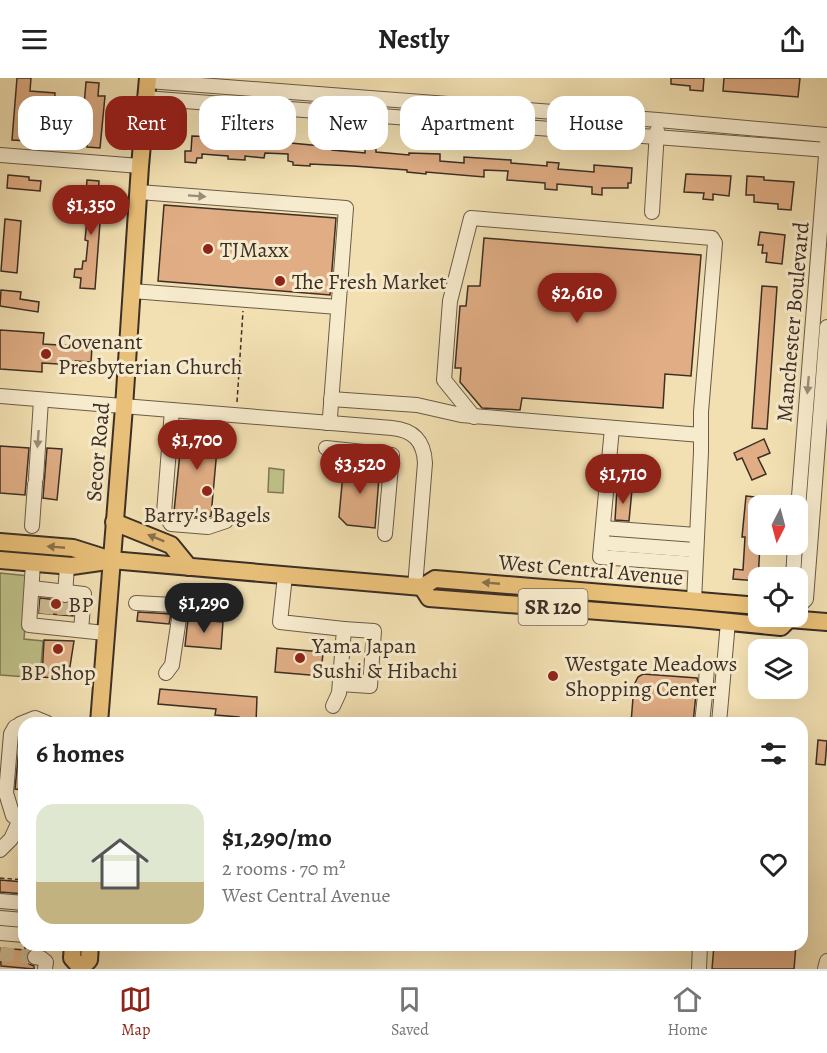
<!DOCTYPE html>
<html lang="en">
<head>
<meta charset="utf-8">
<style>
  :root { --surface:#fff; --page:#f2f2f2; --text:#222; --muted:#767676; --line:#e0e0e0; --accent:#8f2418 }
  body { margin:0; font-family:Alegreya,serif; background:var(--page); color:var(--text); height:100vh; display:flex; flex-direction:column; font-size:22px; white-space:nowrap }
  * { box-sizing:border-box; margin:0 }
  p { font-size:20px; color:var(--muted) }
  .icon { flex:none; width:33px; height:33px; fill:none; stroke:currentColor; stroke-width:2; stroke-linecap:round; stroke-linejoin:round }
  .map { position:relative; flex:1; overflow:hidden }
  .drawer { position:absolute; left:18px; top:639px; width:790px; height:234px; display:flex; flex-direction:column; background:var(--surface); border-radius:18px; box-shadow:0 6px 24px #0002 }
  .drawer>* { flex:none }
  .banner { position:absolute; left:18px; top:18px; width:792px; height:54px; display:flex; gap:12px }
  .needle { width:39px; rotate:186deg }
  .controls { position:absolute; left:748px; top:417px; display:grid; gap:12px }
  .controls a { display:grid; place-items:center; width:60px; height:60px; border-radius:12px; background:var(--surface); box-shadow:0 6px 24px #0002; font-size:30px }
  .price { position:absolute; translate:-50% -51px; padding:0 14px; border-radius:21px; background:var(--accent); color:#fff; font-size:20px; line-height:39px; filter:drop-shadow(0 2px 3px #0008) }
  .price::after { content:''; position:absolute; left:50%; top:36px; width:18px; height:14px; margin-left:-9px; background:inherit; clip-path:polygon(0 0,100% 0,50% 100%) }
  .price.on { background:#222; color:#fff }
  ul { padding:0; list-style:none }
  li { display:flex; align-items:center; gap:18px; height:150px; padding:0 18px }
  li+li { border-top:2px solid var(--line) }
  li span { display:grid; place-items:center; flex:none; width:168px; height:120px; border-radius:18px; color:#555 }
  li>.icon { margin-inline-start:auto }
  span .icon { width:72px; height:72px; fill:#fffc; stroke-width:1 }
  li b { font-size:26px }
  h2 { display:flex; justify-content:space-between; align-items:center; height:72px; padding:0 18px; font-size:26px }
  .chip { padding:0 21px; border-radius:18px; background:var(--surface); box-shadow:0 6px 24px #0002; font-size:21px; line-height:54px }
  .chip.on { background:var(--accent); color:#fff }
  header { display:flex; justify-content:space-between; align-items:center; height:78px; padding:0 18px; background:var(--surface); font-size:27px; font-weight:600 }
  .menu { display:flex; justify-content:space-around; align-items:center; height:84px; border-top:2px solid var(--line); background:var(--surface); font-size:16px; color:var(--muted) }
  .menu a { display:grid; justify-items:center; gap:3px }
  .menu .on { color:var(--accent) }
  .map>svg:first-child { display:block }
  .green { fill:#bfc189; stroke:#7e7858; stroke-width:1.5 }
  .building { fill:#e0ad84; stroke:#3d2f26; stroke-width:1.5 }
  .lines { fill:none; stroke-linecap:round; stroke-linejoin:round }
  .minor-tunnel { stroke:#cebd96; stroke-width:14; stroke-dasharray:14 7; stroke-linecap:butt }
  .minor-casing { stroke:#6a5b49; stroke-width:16 }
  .major-casing { stroke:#3d2f26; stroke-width:20 }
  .path { stroke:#3d2f26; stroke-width:1.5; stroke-dasharray:4.5 3; stroke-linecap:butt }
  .minor { stroke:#f7ebcd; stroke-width:14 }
  .major { stroke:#e9c079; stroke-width:16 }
  .oneway { fill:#9a8d7a }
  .oneway2 { fill:#8a704b }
  .poi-dot { fill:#8f2418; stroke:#f7ebcd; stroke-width:2 }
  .labels { text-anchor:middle; stroke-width:6; stroke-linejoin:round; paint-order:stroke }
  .shield { fill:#f7ebcd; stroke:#756758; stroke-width:1.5 }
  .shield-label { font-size:21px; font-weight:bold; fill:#3d2f26 }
  .poi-label { font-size:22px; fill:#3d2f26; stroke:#f7ebcd; text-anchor:start }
  .street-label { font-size:22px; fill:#3d2f26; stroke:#f7ebcd }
</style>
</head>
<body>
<header><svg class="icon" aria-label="menu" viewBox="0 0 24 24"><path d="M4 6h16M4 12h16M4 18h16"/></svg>Nestly<svg class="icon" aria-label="share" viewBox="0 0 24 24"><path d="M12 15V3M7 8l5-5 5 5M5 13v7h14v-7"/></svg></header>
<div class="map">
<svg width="827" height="891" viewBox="0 0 827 891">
  <rect width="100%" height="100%" fill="#f2e0b2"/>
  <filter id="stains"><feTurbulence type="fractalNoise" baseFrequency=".00333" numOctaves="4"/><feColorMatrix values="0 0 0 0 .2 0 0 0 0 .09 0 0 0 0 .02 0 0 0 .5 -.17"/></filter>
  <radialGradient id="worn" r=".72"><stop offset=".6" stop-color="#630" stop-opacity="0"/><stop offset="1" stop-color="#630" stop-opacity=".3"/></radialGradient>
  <g class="green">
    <polygon points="269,390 284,392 283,415 268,414"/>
    <polygon points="0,495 29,498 24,561 43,563 40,600 0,597"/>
  </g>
  <g class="building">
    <polygon points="17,0 31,0 30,13 55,15 54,46 30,44 29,63 12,62"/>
    <polygon points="671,0 704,0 703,13 690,12 690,8 671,6"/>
    <polygon points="724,0 800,0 798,19 723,13"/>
    <polygon points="86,4 99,5 98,18 105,18 100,70 87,69 90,36 87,35 87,28 84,28"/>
    <polygon points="192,58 220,59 219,68 238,70 239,60 332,69 332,72 365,75 365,70 376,71 376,74 409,77 409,75 440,76 440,83 464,85 464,79 511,82 511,85 547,88 547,84 559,85 558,91 594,94 594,87 632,90 631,105 628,105 628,110 602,110 602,117 592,116 592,109 557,106 557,112 545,111 545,105 507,102 508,93 484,92 484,99 426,94 426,96 407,94 407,92 353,88 310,86 310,88 293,87 293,84 288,83 288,76 265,75 264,80 245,78 245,82 228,81 228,78 202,76 202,80 197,80 196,85 185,84 185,73 191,73"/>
    <polygon points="686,96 731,98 729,118 713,116 713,122 703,121 704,115 684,114"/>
    <polygon points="8,97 29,99 29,102 41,103 40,113 7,110"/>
    <polygon points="747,98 764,99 764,102 794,104 791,132 778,131 778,126 754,124 754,117 746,117"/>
    <polygon points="87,102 99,103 98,118 102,118 95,211 80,210 81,200 74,199 75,191 82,191 83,183 86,183 88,163 85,162 88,131 85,130"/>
    <polygon points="164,127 336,140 330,217 158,203"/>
    <polygon points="5,141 21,143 17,195 1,193"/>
    <polygon points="760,154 785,157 782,186 766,184 767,175 762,175 763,167 758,167"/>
    <polygon points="484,160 701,177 691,298 665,296 663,330 522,320 520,332 482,330 460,304 461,290 455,290 460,228 466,228 468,208 480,208"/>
    <polygon points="762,208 777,209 767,351 752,350"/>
    <polygon points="1,212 21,214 20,221 39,224 38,234 0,228"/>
    <polygon points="0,252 44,255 43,266 92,269 91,284 75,283 75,287 42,285 42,294 0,291"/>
    <polygon points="183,345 219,349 211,438 207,440 176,437 174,434"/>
    <polygon points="764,361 770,375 758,380 766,396 752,402 742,380 737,382 734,375"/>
    <polygon points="0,368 29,370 25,417 0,415"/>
    <polygon points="47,370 62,371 57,422 43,420"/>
    <polygon points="344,384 380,387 375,450 347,447 339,439"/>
    <polygon points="617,411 632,412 629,443 615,442"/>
    <polygon points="746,418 780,422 779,428 759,428 757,466 760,466 758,503 733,501 734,491 743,492 745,459 742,459"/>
    <polygon points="40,520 58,522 64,526 74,524 73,538 39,535"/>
    <polygon points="138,534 171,536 169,546 137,543"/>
    <polygon points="188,541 223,544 221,571 185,568"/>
    <polygon points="44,562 74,563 68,601 42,599"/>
    <polygon points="277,570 323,574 321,598 275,594"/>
    <polygon points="643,596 697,600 700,610 696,616 693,645 631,645 634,607 638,599"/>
    <polygon points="160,611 257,619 256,645 239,645 239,639 215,637 216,631 158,626"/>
    <polygon points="20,660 24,660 24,712 15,711"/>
    <polygon points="818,662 827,663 825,687 816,686"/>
    <polygon points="0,802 24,804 24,816 0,814"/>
    <polygon points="714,867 796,867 794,891 712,891"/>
    <polygon points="25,869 36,870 28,873 26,878 29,886 34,888 34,891 1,888 0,870 25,872"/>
  </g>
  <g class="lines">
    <g class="minor-tunnel">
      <polyline points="46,536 48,516"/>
      <polyline points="64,537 65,517"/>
      <polyline points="0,876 35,879"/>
    </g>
    <g class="minor-casing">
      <g id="minor">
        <polyline points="148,3 658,42 827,57"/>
        <polyline points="145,20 827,72"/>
        <polyline points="0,77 140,88"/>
        <polyline points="139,114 346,130 330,339 327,345"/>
        <polyline points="652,134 657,53"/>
        <polyline points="132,213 338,229"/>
        <path d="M 0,318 L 392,350 C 414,352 424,364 425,385 L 415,509"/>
        <polyline points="331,321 417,327 461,337 701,357"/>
        <polyline points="172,332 164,435 171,446 208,449 226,443"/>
        <polyline points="474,339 444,302 450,223 471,140 712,160 715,165 701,334 701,374 694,523"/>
        <polyline points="612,350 600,479 695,486"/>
        <polyline points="326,370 392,377 385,456"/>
        <polyline points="36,400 41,322"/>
        <polyline points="798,431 827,65"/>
        <polyline points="32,448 35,406"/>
        <polyline points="603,450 696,457"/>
        <polyline points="602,465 695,472"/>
        <polyline points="33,485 29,547 105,555"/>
        <polyline points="285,498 280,544 344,551 339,615 333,628"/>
        <polyline points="793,500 795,466"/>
        <polyline points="32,510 84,516 81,552"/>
        <polyline points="65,517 67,488"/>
        <polyline points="136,525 173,527 179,530 180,534 172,587 166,595"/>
        <polyline points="798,529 806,521 827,249"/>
        <polyline points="706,604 707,590"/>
        <polyline points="340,606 370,608 374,553 344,551"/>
        <polyline points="702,645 705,617"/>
        <polyline points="719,645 728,544"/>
        <polyline points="20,646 35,640 47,645"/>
        <polyline points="13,738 6,715 11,656 15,649 24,646"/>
        <polyline points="0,772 11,761 17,748"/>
        <polyline points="0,823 24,825"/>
        <polyline points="0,840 24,842"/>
        <polyline points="0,855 24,857"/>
        <polyline points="35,879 41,880 46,884 45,891"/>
        <polyline points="699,891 700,867"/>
        <polyline points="825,891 827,883"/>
      </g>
    </g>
    <g class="major-casing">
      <g id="major">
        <polyline points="114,444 171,467 189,489"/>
        <polyline points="0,464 73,470 111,482 422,509 435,501 759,528"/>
        <polyline points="0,482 72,488 107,483"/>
        <polyline points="422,509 429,520 689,540 781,549 789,541 827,544"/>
        <polyline points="99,645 124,329 140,88 148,0"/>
        <polyline points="73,867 72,880 81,890"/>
        <polyline points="80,891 89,882 90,867"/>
      </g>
    </g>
    <g class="path">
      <polyline points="237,324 243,233"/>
      <polyline points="0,800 24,802"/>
    </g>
    <use href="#minor" class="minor"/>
    <use href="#major" class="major"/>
  </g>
  <defs><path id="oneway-solid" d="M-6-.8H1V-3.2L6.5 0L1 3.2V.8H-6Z" transform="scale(1.5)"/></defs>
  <g class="oneway">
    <use href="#oneway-solid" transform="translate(197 118) rotate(4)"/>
    <use href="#oneway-solid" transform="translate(808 307) rotate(95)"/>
    <use href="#oneway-solid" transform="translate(38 361) rotate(94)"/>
  </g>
  <g class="oneway2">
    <use href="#oneway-solid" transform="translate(156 460) rotate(-158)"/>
    <use href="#oneway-solid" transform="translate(56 469) rotate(-175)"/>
    <use href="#oneway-solid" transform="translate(491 505) rotate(-175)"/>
  </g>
  <g class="poi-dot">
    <circle cx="208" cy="171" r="6"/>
    <circle cx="280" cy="203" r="6"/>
    <circle cx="46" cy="276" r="6"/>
    <circle cx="207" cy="413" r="6"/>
    <circle cx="56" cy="526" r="6"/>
    <circle cx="58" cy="571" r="6"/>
    <circle cx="300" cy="580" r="6"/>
    <circle cx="553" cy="598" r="6"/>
  </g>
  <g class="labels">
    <rect class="shield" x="518.5" y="511" width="69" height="36" rx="4.5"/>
    <g class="shield-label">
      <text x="553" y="536">SR 120</text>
    </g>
    <g class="poi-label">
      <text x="220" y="179">TJMaxx</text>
      <text x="292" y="211">The Fresh Market</text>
      <text x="58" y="271">Covenant<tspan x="58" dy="25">Presbyterian Church</tspan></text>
      <text x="207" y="444" text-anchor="middle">Barry's Bagels</text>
      <text x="68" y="534">BP</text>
      <text x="312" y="575">Yama Japan<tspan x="312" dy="25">Sushi &amp; Hibachi</tspan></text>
      <text x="565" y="593">Westgate Meadows<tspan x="565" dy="25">Shopping Center</tspan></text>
      <text x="58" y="602" text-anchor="middle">BP Shop</text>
    </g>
    <g class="street-label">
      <text transform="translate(792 244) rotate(-85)" y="8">Manchester Boulevard</text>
      <text transform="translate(97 374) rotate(-85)" y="8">Secor Road</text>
      <text transform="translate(591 491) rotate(5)" y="8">West Central Avenue</text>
    </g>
  </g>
  <rect width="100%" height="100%" filter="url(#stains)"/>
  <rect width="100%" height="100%" fill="url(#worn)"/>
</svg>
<div class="controls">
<a><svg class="needle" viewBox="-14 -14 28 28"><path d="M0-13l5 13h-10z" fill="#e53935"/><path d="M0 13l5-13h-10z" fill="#767676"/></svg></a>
<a><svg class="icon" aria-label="locate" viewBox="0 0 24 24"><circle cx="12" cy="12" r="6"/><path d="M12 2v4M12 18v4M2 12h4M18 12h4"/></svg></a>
<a><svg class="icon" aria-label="layers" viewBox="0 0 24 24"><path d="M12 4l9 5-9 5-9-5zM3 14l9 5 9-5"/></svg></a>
</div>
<b class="price" style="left:91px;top:158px">$1,350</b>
<b class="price" style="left:577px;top:246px">$2,610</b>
<b class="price" style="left:197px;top:393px">$1,700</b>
<b class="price" style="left:360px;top:417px">$3,520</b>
<b class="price" style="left:623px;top:427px">$1,710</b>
<b class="price on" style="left:204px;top:556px">$1,290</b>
<div class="banner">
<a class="chip">Buy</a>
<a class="chip on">Rent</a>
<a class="chip">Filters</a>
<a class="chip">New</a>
<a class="chip">Apartment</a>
<a class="chip">House</a>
</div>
<section class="drawer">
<h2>6 homes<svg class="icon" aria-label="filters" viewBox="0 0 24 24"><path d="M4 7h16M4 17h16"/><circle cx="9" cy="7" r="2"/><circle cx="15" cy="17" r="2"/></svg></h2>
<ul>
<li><span style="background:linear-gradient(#dfe7d0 65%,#c2b280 0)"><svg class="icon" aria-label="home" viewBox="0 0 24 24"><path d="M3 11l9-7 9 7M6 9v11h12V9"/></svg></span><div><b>$1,290/mo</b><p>2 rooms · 70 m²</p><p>West Central Avenue</p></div><svg class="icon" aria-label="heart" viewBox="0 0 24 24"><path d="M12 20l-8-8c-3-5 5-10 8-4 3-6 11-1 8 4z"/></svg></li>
</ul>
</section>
</div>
<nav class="menu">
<a class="on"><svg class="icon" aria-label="map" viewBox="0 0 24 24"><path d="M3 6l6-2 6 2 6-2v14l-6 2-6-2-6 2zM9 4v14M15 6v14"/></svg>Map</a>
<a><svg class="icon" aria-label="saved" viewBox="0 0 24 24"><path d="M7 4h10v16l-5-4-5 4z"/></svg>Saved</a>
<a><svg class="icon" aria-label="home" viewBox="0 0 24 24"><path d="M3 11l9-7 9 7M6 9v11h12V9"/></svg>Home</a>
</nav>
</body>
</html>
